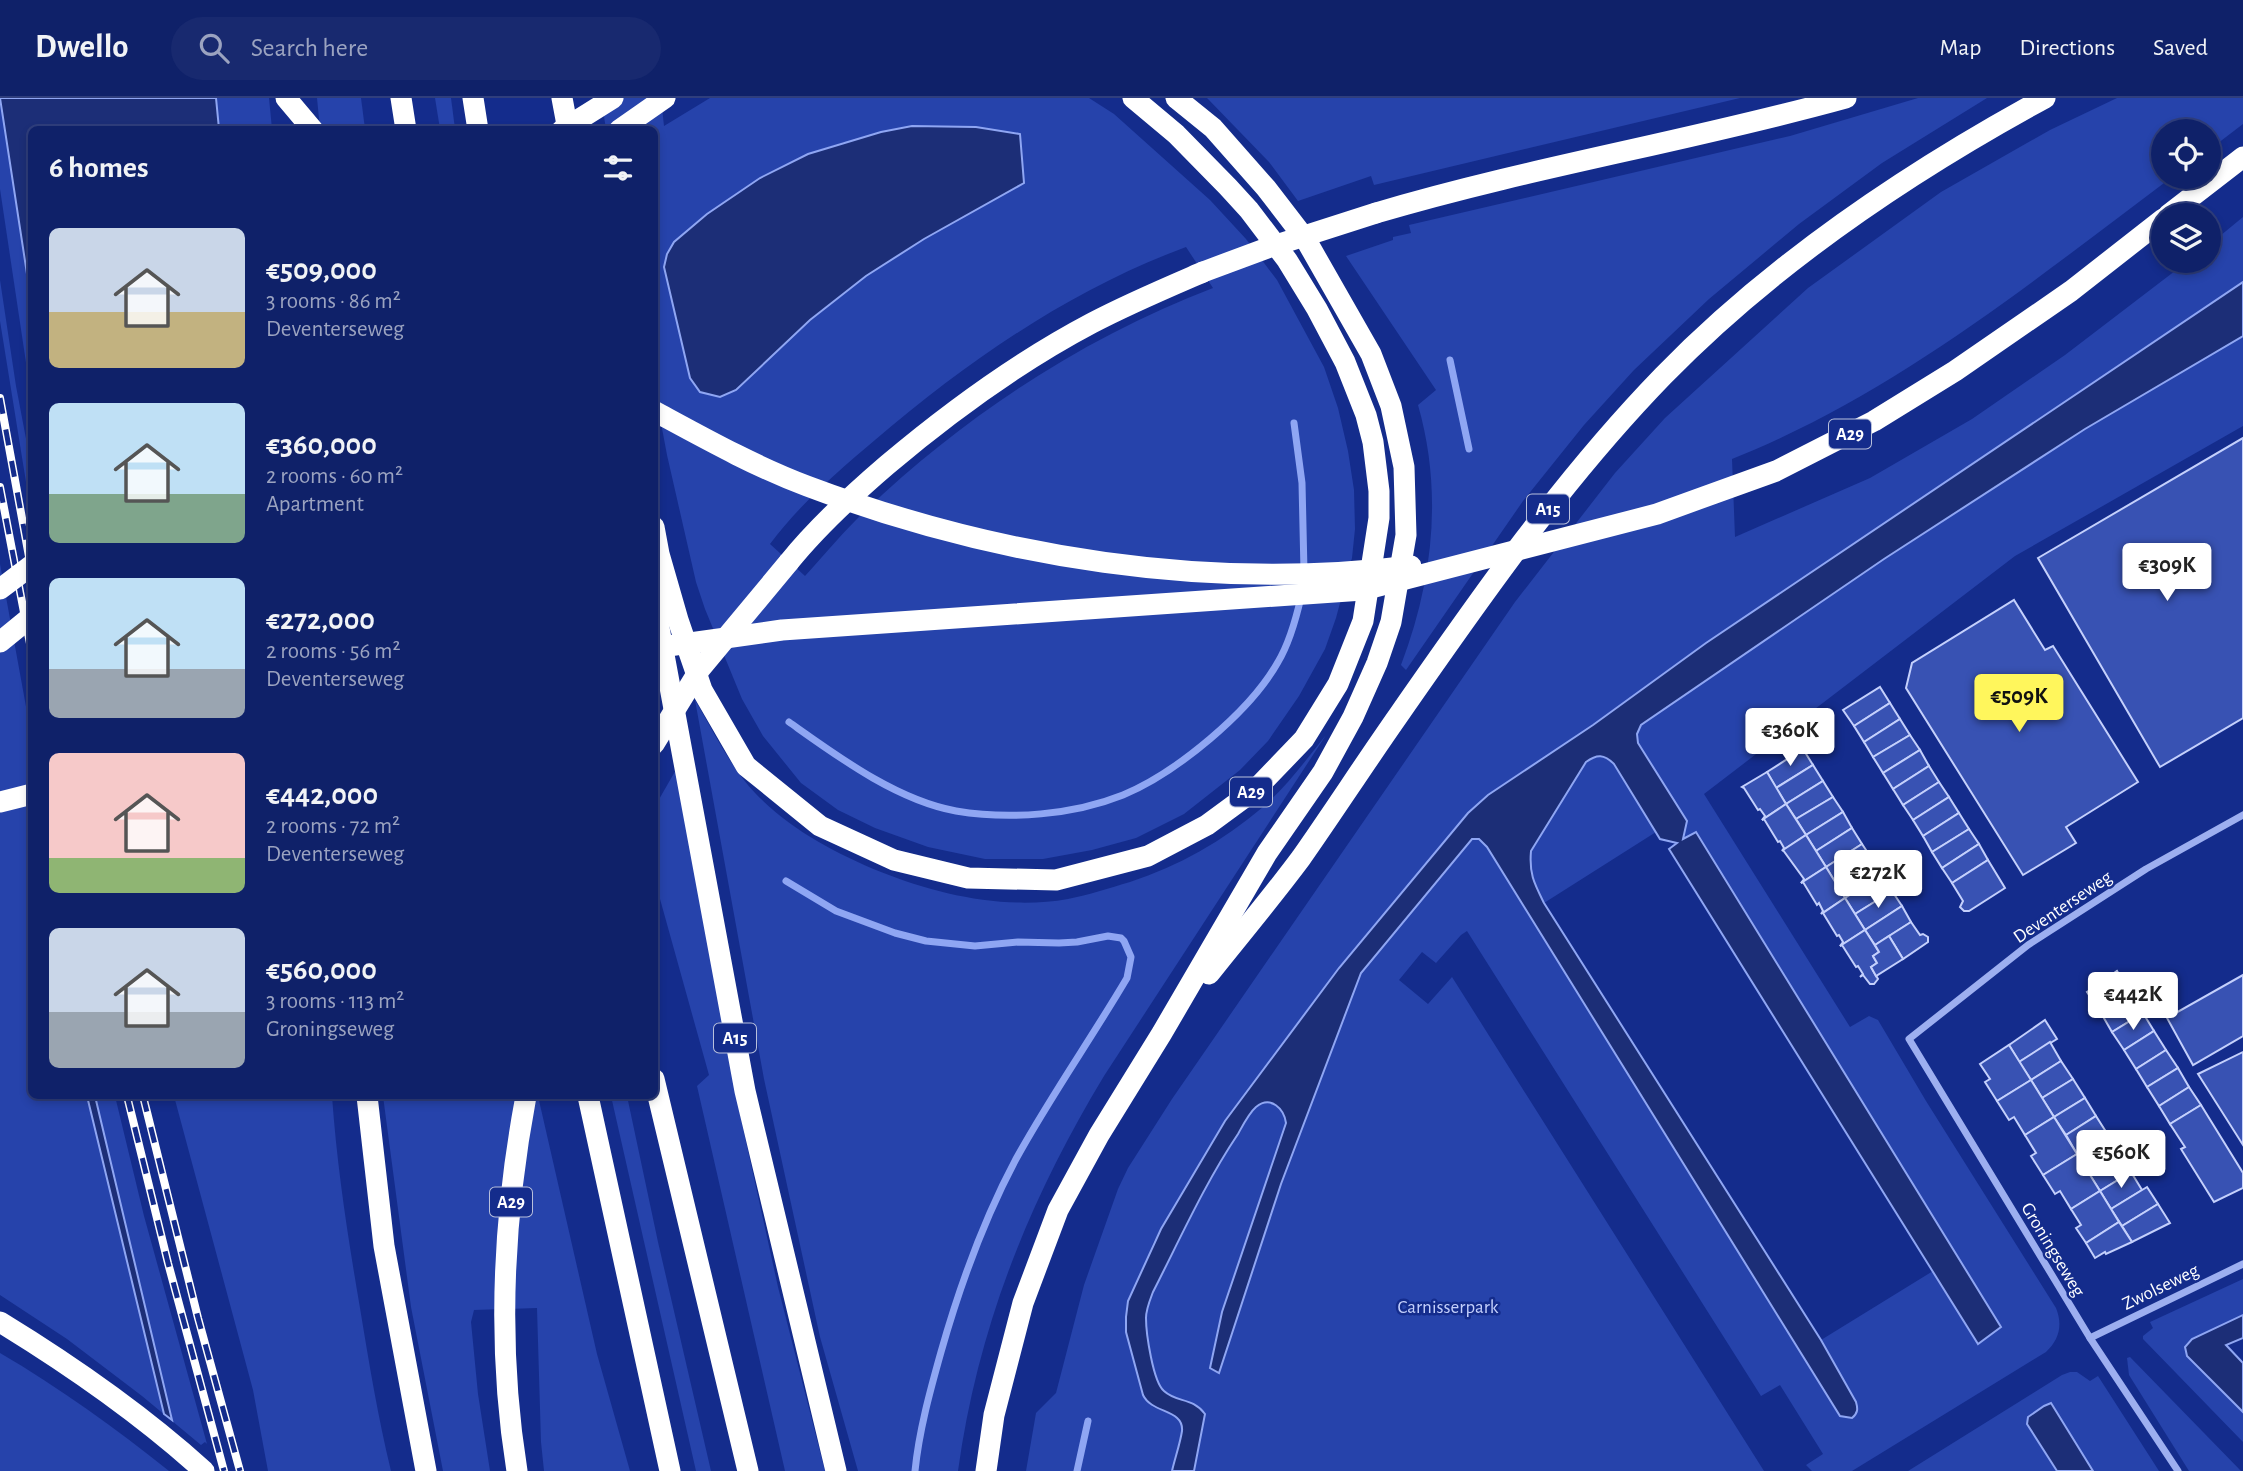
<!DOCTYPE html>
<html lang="en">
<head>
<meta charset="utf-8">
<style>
  :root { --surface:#0f2169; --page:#18296f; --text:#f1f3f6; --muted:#9ba3c0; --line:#2f3e7d; --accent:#fff65c }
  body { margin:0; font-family:"Alegreya Sans",sans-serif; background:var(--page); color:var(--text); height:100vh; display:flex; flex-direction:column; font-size:26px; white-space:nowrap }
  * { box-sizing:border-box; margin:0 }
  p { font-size:23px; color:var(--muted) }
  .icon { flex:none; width:38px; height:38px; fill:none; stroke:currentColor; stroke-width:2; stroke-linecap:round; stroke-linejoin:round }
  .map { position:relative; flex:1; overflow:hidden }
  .sheet { position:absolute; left:28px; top:28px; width:630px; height:973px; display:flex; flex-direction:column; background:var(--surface); border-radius:10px; box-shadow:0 4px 10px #0003,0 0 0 2px var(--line) }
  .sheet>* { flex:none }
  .tools { position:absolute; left:2151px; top:21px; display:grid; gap:14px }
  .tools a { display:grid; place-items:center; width:70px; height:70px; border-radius:50%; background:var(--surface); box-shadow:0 4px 10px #0003,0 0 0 2px var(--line); font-size:35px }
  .price { position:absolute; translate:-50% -60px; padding:0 16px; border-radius:7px; background:#fff; color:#222; font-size:23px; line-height:46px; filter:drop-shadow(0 2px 4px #0008) }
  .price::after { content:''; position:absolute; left:50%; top:42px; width:21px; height:16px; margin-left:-10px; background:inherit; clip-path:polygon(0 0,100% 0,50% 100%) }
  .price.selected { background:var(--accent); color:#111 }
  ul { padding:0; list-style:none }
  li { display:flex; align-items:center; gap:21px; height:175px; padding:0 21px }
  li span { display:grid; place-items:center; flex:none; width:196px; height:140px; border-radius:10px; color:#555 }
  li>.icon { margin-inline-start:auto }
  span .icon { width:84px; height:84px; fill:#fffc; stroke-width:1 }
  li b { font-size:30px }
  h2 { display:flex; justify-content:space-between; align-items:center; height:84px; padding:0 21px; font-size:30px }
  header { display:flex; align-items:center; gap:42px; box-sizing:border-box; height:98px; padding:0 35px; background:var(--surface); border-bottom:2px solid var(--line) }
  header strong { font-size:33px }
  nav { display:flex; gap:38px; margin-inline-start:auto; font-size:24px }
  .search { width:490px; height:63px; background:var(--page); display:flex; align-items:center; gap:18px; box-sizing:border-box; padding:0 24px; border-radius:38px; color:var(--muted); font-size:26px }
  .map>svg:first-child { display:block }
  .green { fill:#2643ab; fill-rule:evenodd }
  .water { fill:#1c2e77; stroke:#8fa6f3; stroke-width:2 }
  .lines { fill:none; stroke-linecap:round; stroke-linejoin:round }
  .stream { stroke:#8fa6f3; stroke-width:7 }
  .building { fill:#3852b3; stroke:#c4d0fc; stroke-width:2 }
  .minor { stroke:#9daff0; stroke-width:7 }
  .motorway { stroke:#fff; stroke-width:21 }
  .rail-casing { stroke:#fff; stroke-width:8 }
  .rail { stroke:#142c8c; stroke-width:5; stroke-dasharray:16; stroke-linecap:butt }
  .motorway-bridge { stroke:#fff; stroke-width:21 }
  .labels { text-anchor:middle; stroke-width:5; stroke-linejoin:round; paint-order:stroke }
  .shield { fill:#142c8c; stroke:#b8c0dc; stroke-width:2 }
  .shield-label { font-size:18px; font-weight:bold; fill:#fff }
  .street-label { font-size:19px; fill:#fff; stroke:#142c8c }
  .park-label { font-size:19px; fill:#c4d0fc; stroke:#142c8c }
</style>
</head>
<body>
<header>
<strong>Dwello</strong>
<div class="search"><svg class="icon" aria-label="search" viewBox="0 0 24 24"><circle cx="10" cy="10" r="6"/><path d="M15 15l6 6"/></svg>Search here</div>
<nav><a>Map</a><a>Directions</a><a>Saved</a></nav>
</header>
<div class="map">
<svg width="2243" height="1373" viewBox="0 0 2243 1373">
  <rect width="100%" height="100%" fill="#142c8c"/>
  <g class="green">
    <polygon points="216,0 269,0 272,31 219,31"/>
    <polygon points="317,0 361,0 365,31 320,31"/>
    <polygon points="435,0 451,0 455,31 440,31"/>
    <path d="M 601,0 L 661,0 L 664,28 L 710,0 L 1089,0 L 1114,16 L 1210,102 L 1246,141 L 1277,182 L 1324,269 L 1338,310 L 1348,353 L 1354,392 L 1355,431 L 1352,460 L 1336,520 L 1325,551 L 1299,598 L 1268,643 L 1240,672 L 1184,716 L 1136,740 L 1092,752 L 1043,761 L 985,761 L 928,749 L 875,730 L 838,712 L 801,685 L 763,638 L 742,601 L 705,511 L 696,484 L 667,357 L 655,293 L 654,32 L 606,31 ZM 844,44 L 1024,85 C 971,115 915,142 866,178 C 819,212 778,253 736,292 L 700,294 L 690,280 L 664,169 L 707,116 L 760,80 L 808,56 ZM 1186,149 L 1213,190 C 1085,239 965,317 866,412 C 845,432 825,456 805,478 L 770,446 C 799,407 838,373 875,342 C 969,262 1070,192 1186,149 Z"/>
    <polygon points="1207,0 1740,0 1374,87 1371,78 1298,103 1269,64"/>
    <path d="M 1918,0 L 1987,0 L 1882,65 L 1799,126 L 1709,201 L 1634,272 L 1584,327 L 1523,403 L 1406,572 L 1401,567 C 1433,483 1443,394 1418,307 L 1436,292 L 1346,158 L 1393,142 L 1393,139 L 1411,135 L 1409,127 L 1790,38 Z"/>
    <path d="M 2117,0 L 2243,0 L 2243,26 L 2209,52 L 2208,33 L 2163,33 L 2163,79 L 2172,79 C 2033,183 1895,296 1732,361 L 1735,439 L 1870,380 L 1972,321 L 2065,257 L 2188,163 L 2208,163 L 2209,147 L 2243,119 L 2243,184 L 1706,545 L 1593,627 L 1488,697 L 1468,715 L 1339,870 L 1225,1023 L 1153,1145 L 1126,1219 L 1126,1234 L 1143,1297 L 1153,1309 L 1178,1319 L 1181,1324 L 1182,1332 L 1172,1373 L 1026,1373 L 1036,1315 L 1056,1295 L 1084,1187 L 1118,1091 L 1128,1070 L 1172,1001 L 1515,504 L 1615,375 L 1665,320 L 1808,190 L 1941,94 L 2050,32 Z"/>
    <polygon points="0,1 31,202 31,298 0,91"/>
    <polygon points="0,182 16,288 31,367 31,415 0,223"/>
    <path d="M 2243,238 L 2243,328 L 2015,458 L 1704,696 L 1850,929 L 1869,918 L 1878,922 L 1926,1003 L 2056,1210 C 2063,1227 2059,1242 2046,1254 L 1852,1373 L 1812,1373 L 1806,1367 L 1823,1356 L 1780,1287 L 1761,1298 L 1467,833 L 1461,837 L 1436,865 L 1422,854 L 1399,882 L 1428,906 L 1452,879 L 1764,1373 L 1194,1373 L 1205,1316 C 1192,1299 1177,1305 1164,1293 C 1153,1284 1146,1235 1146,1220 C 1146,1211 1150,1202 1153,1194 C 1180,1141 1205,1085 1238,1036 C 1243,1027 1249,1015 1256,1009 C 1271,997 1284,1011 1286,1025 L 1222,1214 L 1210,1270 L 1219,1274 L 1281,1086 L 1361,875 L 1472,741 L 1479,741 L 1487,749 L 1856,1316 L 1858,1311 L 1856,1304 L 1821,1242 L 1933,1173 L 1978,1246 L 2001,1229 L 1697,735 L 1683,742 L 1638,645 L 1637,636 L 1641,627 L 1884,461 L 2085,331 Z"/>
    <polygon points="0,466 31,636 32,998 115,998 144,1118 207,1346 205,1344 201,1347 142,1298 67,1241 0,1197"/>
    <path d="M 695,602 C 714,634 730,669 756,696 C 791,732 835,755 881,774 C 938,797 1007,812 1068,801 C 1089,797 1109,790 1130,784 C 1179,768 1223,743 1263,709 C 1287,688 1306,662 1326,637 L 1104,978 C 1029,1102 978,1229 958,1373 L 858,1373 L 820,1239 L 764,981 Z"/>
    <path d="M 1600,657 L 1607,659 L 1614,666 L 1656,734 L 1544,805 C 1534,785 1529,776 1531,753 L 1586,664 L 1592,659 Z"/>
    <polygon points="677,670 741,1021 778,1189 825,1373 785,1373 697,988 709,977 655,783 654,710"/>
    <path d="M 174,998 L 332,998 C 337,1069 348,1140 360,1210 C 369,1265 378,1319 391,1373 L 268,1373 L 253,1292 Z"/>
    <polygon points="383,998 538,998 597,1256 630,1373 544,1373 541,1344 537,1210 474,1212 471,1224 478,1296 490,1373 443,1373 411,1209"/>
    <polygon points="611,998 627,998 658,1144 711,1373 696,1373"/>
    <polygon points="2243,1181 2243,1217 2192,1241 2187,1258 2243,1314 2243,1344 2143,1241 2143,1238 2153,1230 2150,1224"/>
    <path d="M 0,1255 C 60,1290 115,1330 169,1373 L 0,1373 Z"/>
    <polygon points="2130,1259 2241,1373 2189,1373 2129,1277 2127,1260"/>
    <polygon points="2070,1274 2077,1274 2090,1283 2098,1278 2159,1373 2093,1373 2051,1305 2027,1326 2057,1373 1908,1373 2062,1277"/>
  </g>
  <g class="water">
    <polygon points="0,0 216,0 219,31 32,32 31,202"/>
    <polygon points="912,28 976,29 1020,36 1024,85 924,141 866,178 810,222 736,292 720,299 700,294 690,280 664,169 667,156 674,144 707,116 760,80 808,56 881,34"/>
    <path d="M 2243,184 L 2243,238 L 2085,331 L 1884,461 L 1641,627 L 1637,636 L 1638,645 L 1687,723 L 1683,741 L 1696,734 L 2001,1229 L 1978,1246 L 1669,751 L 1677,745 L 1660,741 L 1614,666 C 1604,656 1597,656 1586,664 L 1531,753 C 1529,776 1534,785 1544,805 L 1821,1242 L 1856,1304 C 1858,1311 1858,1315 1852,1320 L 1840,1318 L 1487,749 L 1479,741 L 1472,741 L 1361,875 L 1281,1086 L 1219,1275 L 1210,1270 L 1222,1214 L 1286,1025 C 1284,1011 1271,997 1256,1009 C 1249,1015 1243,1027 1238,1036 C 1205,1085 1180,1141 1153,1194 C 1150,1202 1146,1211 1146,1220 C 1146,1235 1153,1284 1164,1293 C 1177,1305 1192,1299 1205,1316 L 1194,1373 L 1172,1373 C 1175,1360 1180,1346 1182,1333 C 1184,1311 1152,1316 1143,1297 L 1126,1234 L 1126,1219 L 1128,1203 L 1161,1131 L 1225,1023 L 1339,870 L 1468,715 L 1488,697 L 1593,627 L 1706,545 Z"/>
    <polygon points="87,998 95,998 172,1322 164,1316"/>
    <polygon points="2243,1217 2243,1240 2226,1247 2243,1265 2243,1314 2187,1258 2185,1249 2192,1241"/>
    <polygon points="2051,1305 2093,1373 2057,1373 2027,1326 2028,1319 2044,1308"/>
  </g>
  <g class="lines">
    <g class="stream">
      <polyline points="1450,262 1469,351"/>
      <polyline points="1294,325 1302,385 1304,473"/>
      <path d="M 789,624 C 837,658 896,702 956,713 C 1010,722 1073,717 1123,697 C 1176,675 1250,614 1278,564 C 1290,544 1296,521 1301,499"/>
      <path d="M 786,783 L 836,813 L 895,835 L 926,843 L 975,848 L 1018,844 L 1059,845 L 1077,844 L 1108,838 L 1121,840 L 1124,843 L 1131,859 L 1127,880 C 1091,941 1050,999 1016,1061 C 983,1123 960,1187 941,1254 C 930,1293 919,1333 915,1373"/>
      <polyline points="1077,1373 1088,1323"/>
    </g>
  </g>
  <g class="building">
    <polygon points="2243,340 2243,620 2160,669 2038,460"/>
    <polygon points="2014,502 2045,552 2053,548 2138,684 2066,729 2076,745 2023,777 1906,590 1912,565"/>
    <polygon points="1880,589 1890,605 1854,628 1843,612"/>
    <polygon points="1890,605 1900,621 1864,644 1854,628"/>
    <polygon points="1900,621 1910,637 1873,659 1864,644"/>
    <polygon points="1910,637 1920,652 1883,675 1873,659"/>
    <polygon points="1803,651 1813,667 1776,690 1767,674"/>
    <polygon points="1920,652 1929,668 1893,691 1883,675"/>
    <polygon points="1813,667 1823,683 1786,706 1776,690"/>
    <polygon points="1929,668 1939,684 1903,707 1893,691"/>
    <polygon points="1767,674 1786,706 1762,722 1765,718 1760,711 1758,712 1744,690 1742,689"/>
    <polygon points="1823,683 1833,699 1796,721 1786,706"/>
    <polygon points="1939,684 1949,699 1913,722 1903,707"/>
    <polygon points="1833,699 1843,714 1806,737 1796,721"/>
    <polygon points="1949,699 1959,715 1923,738 1913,722"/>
    <polygon points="1786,706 1806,737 1782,753 1784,750 1780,743 1778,744 1764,721 1762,722"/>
    <polygon points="1843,714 1852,730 1816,753 1806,737"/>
    <polygon points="1959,715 1969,731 1932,754 1923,738"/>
    <polygon points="1852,730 1862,746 1826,769 1816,753"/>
    <polygon points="1969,731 1979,746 1942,770 1932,754"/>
    <polygon points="1806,737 1826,769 1801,785 1804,781 1783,752"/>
    <polygon points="1862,746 1872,761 1835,784 1826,769"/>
    <polygon points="1979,746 1988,762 1952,785 1942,770"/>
    <polygon points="1872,761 1882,777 1845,800 1835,784"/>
    <polygon points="1988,762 2005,790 1969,813 1964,813 1960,809 1963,803 1952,785"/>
    <polygon points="1826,769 1845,800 1821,816 1823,813 1819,805 1817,807 1803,784 1801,785"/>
    <polygon points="1882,777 1892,793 1855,816 1845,800"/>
    <polygon points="1892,793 1902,808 1865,832 1855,816"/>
    <polygon points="1845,800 1865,832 1840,848 1843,844 1839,837 1837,838 1823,815"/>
    <polygon points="1902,808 1911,824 1875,847 1865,832"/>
    <polygon points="1911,824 1920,837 1923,836 1928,839 1928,844 1903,861 1889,838"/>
    <polygon points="1865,832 1879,854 1873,858 1877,865 1871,869 1878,881 1874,886 1870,886 1863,877 1860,879 1863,876 1858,868 1856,869 1842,847 1840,848"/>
    <polygon points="1889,838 1903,861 1876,878 1871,869 1877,865 1873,858 1879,854 1875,847"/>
    <polygon points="2117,873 2132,896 2101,915 2087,894"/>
    <polygon points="2243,877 2243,938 2193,967 2167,920"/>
    <polygon points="2132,896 2143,915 2112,934 2101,915"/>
    <polygon points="2143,915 2154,933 2124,952 2112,934"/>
    <polygon points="2045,922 2057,941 2019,964 2009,947"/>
    <polygon points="2154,933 2166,952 2136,971 2124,952"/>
    <polygon points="2050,944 2061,963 2031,982 2019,964"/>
    <polygon points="2009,947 2031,982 1997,1003 1985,984 1990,981 1980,966"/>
    <polygon points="2166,952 2178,970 2147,989 2136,971"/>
    <polygon points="2243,954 2243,1047 2198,976"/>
    <polygon points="2061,963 2073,981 2042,1000 2031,982"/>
    <polygon points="2178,970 2189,989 2159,1008 2147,989"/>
    <polygon points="2073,981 2085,1000 2054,1019 2042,1000"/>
    <polygon points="2031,982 2054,1019 2025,1037 2014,1019 2009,1022 1997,1003"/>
    <polygon points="2189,989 2201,1007 2170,1026 2159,1008"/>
    <polygon points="2085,1000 2096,1018 2066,1037 2054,1019"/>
    <polygon points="2201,1007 2243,1075 2243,1090 2214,1104 2181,1051 2185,1049 2170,1026"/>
    <polygon points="2096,1018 2108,1037 2077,1056 2066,1037"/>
    <polygon points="2054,1019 2077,1056 2043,1077 2031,1058 2036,1055 2025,1037"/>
    <polygon points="2108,1037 2119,1055 2088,1074 2077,1056"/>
    <polygon points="2119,1055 2131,1074 2100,1093 2088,1074"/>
    <polygon points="2077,1056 2100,1093 2071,1111 2060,1093 2055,1096 2043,1077"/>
    <polygon points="2131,1074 2142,1092 2111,1111 2100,1093"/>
    <polygon points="2147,1089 2158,1106 2122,1128 2111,1111"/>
    <polygon points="2100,1093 2119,1124 2086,1145 2076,1130 2081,1127 2071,1111"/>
    <polygon points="2158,1106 2170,1125 2132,1144 2122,1128"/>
    <polygon points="2119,1124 2132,1144 2106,1156 2105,1154 2095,1160 2086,1145"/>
  </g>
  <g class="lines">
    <g class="minor">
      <polyline points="2090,1240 2243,1166"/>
      <polyline points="2178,1373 2090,1240 1909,941 2028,847 2146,771 2243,717"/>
    </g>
    <g class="motorway">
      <polyline points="401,0 406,32"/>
      <polyline points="473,0 478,32"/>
      <polyline points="562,0 568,32"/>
      <polyline points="619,32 665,0"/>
      <path d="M 1376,115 C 1531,69 1691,43 1846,0"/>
      <polyline points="2168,117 2243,59"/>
      <polyline points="654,429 659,456 678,522 702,592 746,668 820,728 894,762 968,780 1056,782 1148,758 1207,727 1256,691 1304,641 1338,586 1363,523 1379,420 1379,393 1373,344 1366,317 1345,264 1317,211 1287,162 1249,112 1228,89 1176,36 1133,0"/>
      <path d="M 789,464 C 818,428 852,397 887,367 C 951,313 1018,264 1092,225 C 1128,206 1166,190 1203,174"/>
      <polyline points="654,503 745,993 836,1373"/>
      <polyline points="0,704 32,696"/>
      <path d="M 1209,876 C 1240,837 1272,799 1301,760 C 1334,713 1365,665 1398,618 C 1480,500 1563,381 1663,278 C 1773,165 1907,75 2045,0"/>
      <polyline points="654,981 748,1373"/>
      <polyline points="367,998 384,1148 426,1373"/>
      <polyline points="588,998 670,1373"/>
      <path d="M 0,1224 C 72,1268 141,1316 204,1373"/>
      <path d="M 517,1373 C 497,1249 503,1120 526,998"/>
      <polyline points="986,1373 994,1317 1023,1205 1058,1112 1099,1037 1162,935 1267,755 1323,674 1353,619 1377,565 1391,524 1406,437 1404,369 1391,308 1371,256 1306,142 1266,90 1213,30 1176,0"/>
    </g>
    <g class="rail-casing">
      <g id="rail">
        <polyline points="0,300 32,475"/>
        <polyline points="0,389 32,556"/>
        <polyline points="127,998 168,1165 224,1373"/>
        <polyline points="143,998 198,1220 240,1373"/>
      </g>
    </g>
    <use href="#rail" class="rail"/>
    <g class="motorway-bridge">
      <polyline points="286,0 313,32"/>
      <polyline points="562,32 613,0"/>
      <polyline points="1203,174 1270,149 1376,115"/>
      <path d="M 654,313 C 704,340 754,368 807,388 C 998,460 1208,493 1411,468"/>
      <polyline points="0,491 32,467"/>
      <polyline points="0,544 32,518"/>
      <polyline points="654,550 782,532 1363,492 1657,416 1776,373 1874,323 1955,273 2071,193 2163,121"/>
      <polyline points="654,646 700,571 789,464"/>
    </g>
  </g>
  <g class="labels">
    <g class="shield">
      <rect x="1829" y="321.5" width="42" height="29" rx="5"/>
      <rect x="1527" y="396.5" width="42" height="29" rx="5"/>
      <rect x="1230" y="679.5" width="42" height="29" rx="5"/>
      <rect x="714" y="925.5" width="42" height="29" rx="5"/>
      <rect x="490" y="1089.5" width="42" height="29" rx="5"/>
    </g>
    <g class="shield-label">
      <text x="1850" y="342">A29</text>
      <text x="1548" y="417">A15</text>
      <text x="1251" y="700">A29</text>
      <text x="735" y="946">A15</text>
      <text x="511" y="1110">A29</text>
    </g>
    <g class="street-label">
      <text transform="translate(2062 808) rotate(-34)" y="7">Deventerseweg</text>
      <text transform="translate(2054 1151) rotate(59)" y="7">Groningseweg</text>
      <text transform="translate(2160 1188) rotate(-26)" y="7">Zwolseweg</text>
    </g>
    <g class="park-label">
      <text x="1448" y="1215">Carnisserpark</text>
    </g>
  </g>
</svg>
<div class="tools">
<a><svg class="icon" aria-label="locate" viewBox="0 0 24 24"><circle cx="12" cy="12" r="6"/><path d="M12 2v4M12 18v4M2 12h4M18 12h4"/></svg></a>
<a><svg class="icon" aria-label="layers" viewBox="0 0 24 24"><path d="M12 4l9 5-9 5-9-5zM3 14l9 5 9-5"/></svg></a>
</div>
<b class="price" style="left:2167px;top:505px">€309K</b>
<b class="price selected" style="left:2019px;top:636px">€509K</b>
<b class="price" style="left:1790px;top:670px">€360K</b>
<b class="price" style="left:1878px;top:812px">€272K</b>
<b class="price" style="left:2133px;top:934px">€442K</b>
<b class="price" style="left:2121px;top:1092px">€560K</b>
<section class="sheet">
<h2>6 homes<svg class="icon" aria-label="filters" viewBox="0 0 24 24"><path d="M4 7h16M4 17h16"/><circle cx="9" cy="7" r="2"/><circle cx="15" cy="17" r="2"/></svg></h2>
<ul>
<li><span style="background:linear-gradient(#c9d6e8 60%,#c2b280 0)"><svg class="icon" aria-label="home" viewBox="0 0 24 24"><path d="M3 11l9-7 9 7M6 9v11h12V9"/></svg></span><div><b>€509,000</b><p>3 rooms · 86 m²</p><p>Deventerseweg</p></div></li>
<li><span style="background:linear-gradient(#bfe0f5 65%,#7fa58c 0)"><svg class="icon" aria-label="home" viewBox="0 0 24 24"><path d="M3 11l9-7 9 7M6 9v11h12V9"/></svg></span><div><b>€360,000</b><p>2 rooms · 60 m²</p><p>Apartment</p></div></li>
<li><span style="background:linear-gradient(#bfe0f5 65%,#9aa5b1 0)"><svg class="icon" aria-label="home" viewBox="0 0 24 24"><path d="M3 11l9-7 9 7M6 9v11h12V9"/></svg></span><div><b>€272,000</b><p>2 rooms · 56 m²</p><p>Deventerseweg</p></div></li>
<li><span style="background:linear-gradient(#f6c9c9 75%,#8fb573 0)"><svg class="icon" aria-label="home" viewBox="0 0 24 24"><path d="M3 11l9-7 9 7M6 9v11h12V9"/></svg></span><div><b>€442,000</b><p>2 rooms · 72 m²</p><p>Deventerseweg</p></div></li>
<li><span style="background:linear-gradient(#c9d6e8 60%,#9aa5b1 0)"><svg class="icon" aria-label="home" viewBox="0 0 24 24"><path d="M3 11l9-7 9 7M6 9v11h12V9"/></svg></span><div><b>€560,000</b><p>3 rooms · 113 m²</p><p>Groningseweg</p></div></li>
</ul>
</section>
</div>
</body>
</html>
